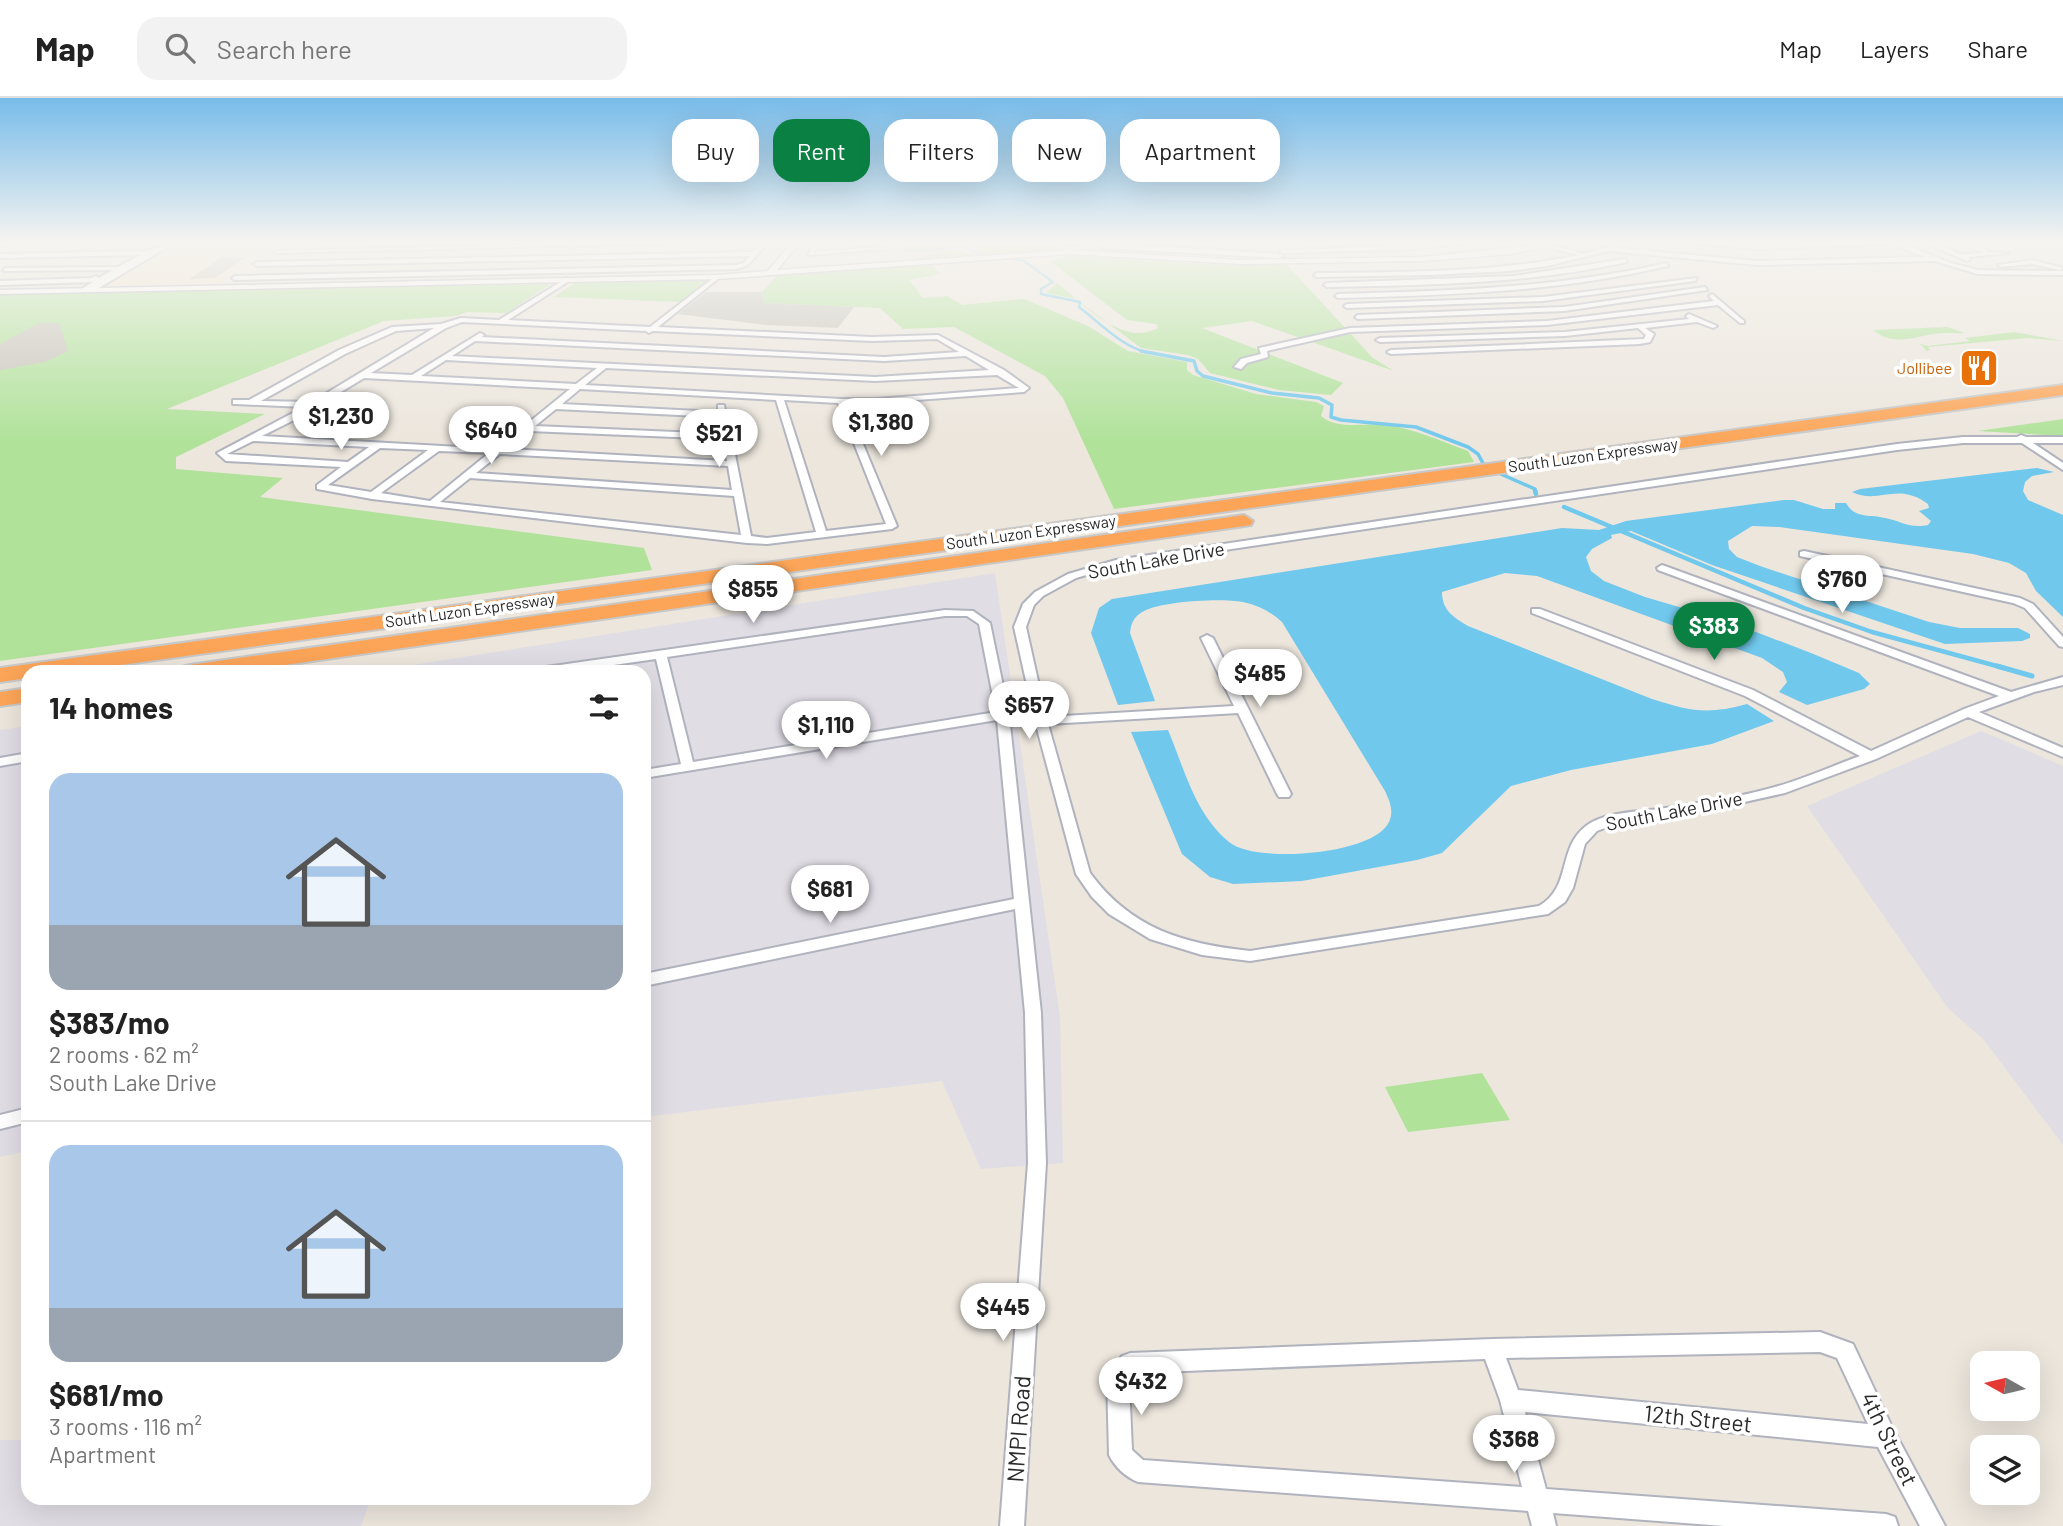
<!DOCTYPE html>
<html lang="en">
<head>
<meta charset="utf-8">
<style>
  :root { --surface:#fff; --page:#f2f2f2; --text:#222; --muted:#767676; --line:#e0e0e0; --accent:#0b8043 }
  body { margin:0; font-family:Barlow,sans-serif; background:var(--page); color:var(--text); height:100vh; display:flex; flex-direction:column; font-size:26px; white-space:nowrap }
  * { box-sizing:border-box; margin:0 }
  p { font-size:23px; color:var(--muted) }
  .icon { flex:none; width:38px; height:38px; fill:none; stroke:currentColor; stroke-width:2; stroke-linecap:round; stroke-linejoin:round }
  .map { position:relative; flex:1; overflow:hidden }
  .details { position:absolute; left:21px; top:567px; width:630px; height:840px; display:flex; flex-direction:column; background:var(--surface); border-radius:21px; box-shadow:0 7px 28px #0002 }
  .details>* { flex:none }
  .hud { position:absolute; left:672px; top:21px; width:665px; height:63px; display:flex; gap:14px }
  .needle { width:46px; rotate:278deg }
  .fabs { position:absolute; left:1970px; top:1253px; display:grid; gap:14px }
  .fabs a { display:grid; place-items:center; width:70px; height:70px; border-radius:14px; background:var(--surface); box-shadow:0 7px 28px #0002; font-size:35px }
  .price { position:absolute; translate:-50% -60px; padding:0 16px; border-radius:24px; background:#fff; color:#222; font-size:23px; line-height:46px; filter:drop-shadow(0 2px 4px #0008) }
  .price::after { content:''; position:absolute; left:50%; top:42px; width:21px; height:16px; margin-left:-10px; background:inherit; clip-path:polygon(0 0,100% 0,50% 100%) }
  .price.current { background:var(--accent); color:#fff }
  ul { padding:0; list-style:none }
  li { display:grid; align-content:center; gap:14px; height:371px; padding:0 28px }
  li+li { border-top:2px solid var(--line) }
  li span { display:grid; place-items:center; height:217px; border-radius:21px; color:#555 }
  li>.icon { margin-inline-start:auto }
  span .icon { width:126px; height:126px; fill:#fffc; stroke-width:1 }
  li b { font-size:30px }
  h2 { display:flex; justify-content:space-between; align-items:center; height:84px; padding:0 28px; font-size:30px }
  .chip { padding:0 24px; border-radius:21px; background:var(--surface); box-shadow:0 7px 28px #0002; font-size:24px; line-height:63px }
  .chip.current { background:var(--accent); color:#fff }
  header { display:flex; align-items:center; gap:42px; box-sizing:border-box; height:98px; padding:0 35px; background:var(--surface); border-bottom:2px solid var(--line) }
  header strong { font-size:33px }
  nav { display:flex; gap:38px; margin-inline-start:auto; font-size:24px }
  .search { width:490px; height:63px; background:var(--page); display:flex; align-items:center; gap:18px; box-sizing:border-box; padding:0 24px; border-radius:21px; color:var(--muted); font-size:26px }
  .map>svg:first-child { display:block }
  .industrial { fill:#e0dde5 }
  .education { fill:#eee4cc }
  .green { fill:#b0e29a }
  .water { fill:#71c8ed }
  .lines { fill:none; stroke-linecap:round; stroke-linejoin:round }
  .stream-far3 { stroke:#71c8ed; stroke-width:2.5 }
  .stream-far2 { stroke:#71c8ed; stroke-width:3.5 }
  .stream-far1 { stroke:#71c8ed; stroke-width:4.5 }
  .stream { stroke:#71c8ed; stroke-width:5 }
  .building { fill:#c7c4bb }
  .minor-casing { stroke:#b0b3be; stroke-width:4 }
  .tertiary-casing { stroke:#b0b3be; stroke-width:3 }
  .motorway-casing { stroke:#c8c8c8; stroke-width:4 }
  .minor { fill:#fff; fill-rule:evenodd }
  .tertiary { fill:#fff; fill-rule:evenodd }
  .motorway { fill:#fca558; fill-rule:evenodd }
  .labels { text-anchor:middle; stroke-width:7; stroke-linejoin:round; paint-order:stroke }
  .far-food-label { font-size:16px; fill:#c56008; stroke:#fff; text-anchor:end }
  .far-street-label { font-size:16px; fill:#2a2a2a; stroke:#fff }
  .street-label { font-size:19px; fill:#2a2a2a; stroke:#fff }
  .near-street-label { font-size:23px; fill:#2a2a2a; stroke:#fff }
</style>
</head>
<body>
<header>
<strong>Map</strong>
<div class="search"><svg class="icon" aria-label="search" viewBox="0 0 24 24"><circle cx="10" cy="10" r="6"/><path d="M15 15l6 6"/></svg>Search here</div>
<nav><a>Map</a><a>Layers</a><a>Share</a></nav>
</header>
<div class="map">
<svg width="2063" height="1428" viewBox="0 0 2063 1428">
  <rect width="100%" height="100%" fill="#ece6dd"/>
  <g class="industrial">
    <polygon points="995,475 1060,919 1063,1065 981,1071 942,983 644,1019 644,574 369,574"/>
    <polygon points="28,628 28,1053 0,1059 0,632"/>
    <polygon points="1981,633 2063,668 2063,1047 1984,942 1948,910 1807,708"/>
    <polygon points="0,1342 28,1342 28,1400 371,1400 361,1428 0,1428"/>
  </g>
  <polygon class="education" points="63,144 278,144 217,185 85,188 151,152 44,154"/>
  <g class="green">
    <polygon points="901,144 973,144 946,152 960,153 972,158 909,163 942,153 907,154 902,153 908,150"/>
    <polygon points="985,144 1060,144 1063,153 986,157 971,153"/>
    <path d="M 1068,158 L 1226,167 L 1287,167 L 1373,260 L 1394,273 L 1252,223 L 1202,230 L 1343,285 L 1331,297 L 1279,292 L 1210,275 L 1198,261 L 1188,257 L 1141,250 L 1076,201 L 1046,195 L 1057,185 C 1083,205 1122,250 1158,230 L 1157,226 L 1127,222 L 1050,163 Z"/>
    <path d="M 932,166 L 940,176 L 909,182 L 923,200 L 947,198 L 962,207 L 1024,201 L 1088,228 L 1128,253 L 1187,264 L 1187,272 L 1193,277 L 1256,296 L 1316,304 L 1324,308 L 1321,318 C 1337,332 1365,325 1385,327 C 1413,330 1441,343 1468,353 L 1474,364 L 1114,411 L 1063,300 L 1045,278 L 954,229 L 903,231 L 880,210 L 764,205 L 762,194 L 777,178 Z"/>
    <polygon points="709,181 681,204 554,199 575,185"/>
    <polygon points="551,186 506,215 467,214 456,218 384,223 167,311 265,316 176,359 176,371 283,380 260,399 644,450 652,472 0,563 0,197"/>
    <path d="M 1947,229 L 1965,235 C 1958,236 1954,235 1948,235 C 1920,234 1898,252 1873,232 Z"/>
    <polygon points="2014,234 2063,243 2028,240 1928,249 1930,252 1927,253 1920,246 1928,248 1970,243 1965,240"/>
    <polygon points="2063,321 2063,338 1978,333"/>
    <polygon points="1482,975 1510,1022 1408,1034 1385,989"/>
  </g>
  <path class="water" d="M 2037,370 L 2054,374 L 2032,378 L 2025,384 L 2023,393 L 2028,402 L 2063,417 L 2063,519 L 2036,493 L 2026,475 L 2009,465 L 1973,456 L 1779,429 L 1752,428 L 1728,443 L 1729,451 L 1737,459 L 1760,468 L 1929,524 L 1960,530 L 2018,530 L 2030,536 L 2030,540 L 2022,543 L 1945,546 L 1712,467 L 1631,433 L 1611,437 L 1612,440 L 1592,451 L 1586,459 L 1591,473 L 1604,483 L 1645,499 L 1730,524 L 1811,555 L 1859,575 L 1870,586 L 1864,591 L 1807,607 L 1779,594 L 1787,584 L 1783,574 L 1762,560 L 1537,478 L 1505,475 L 1442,494 C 1442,512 1453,519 1468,528 L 1652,601 C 1690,613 1707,617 1747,606 L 1774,623 L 1712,646 L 1571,672 L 1511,688 L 1442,755 L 1417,762 L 1302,783 L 1233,786 L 1210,779 L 1182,756 L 1131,634 L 1168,632 C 1184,670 1195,716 1229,744 C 1255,766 1374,757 1389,724 C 1394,713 1390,704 1385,693 L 1282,524 C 1271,514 1258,507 1243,504 C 1220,500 1164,503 1144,513 C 1134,518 1131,525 1130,535 L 1155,603 L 1118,607 L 1091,535 L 1099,510 L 1112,501 L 1562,430 L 1599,432 L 1626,423 L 1784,402 L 1794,402 L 1823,411 L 1835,411 L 1835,405 L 1846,405 C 1855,421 1869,416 1885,420 C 1901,423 1910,431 1928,427 L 1931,423 L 1919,413 L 1929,410 L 1928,406 C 1897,383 1879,407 1852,394 L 1860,391 Z"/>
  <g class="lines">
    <g class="stream-far3">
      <polyline points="897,144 910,153 965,149"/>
      <path d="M 978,144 L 965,149 L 978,156 L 1024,163 L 1053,184 L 1041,191 L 1041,196 L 1080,204 L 1079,209 C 1101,226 1122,249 1149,255"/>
    </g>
    <polyline class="stream-far2" points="1141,253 1194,263 1197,273 1203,278 1272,295 1319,300 1332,307 1331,319 1341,322 1416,329 1468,349 1478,356 1485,369 1535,391 1536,394"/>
    <g class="stream-far1">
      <polyline points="1535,393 1536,396"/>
      <polyline points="1564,409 1804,510 1872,534 2004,570"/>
    </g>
    <polyline class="stream" points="1997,568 2032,578"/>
  </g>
  <g class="building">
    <polygon points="222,159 246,159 215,180 189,181"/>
    <polygon points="706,194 762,194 764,205 854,209 838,230 766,227 678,216"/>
    <polygon points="39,225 59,225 68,253 45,264 0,272 0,246"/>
  </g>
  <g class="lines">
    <g class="minor-casing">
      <g id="minor">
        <polygon points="2,144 10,144 0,150"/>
        <polygon points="624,144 727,144 276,155 273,153"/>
        <polygon points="762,144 768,144 748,167 737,171 235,182 232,180 235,178 736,167 744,165 750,158 257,168 254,166 257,164 753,154"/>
        <polygon points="814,144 820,144 814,154 882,149 885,151 808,157"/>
        <polygon points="1066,144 1080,144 1082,146 1064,147"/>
        <polygon points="1090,144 1280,156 1283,158 1280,160 1104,150"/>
        <polygon points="1452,144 1480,144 1415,151 1283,155 1280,153"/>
        <path d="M 1676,144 L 1759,147 L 1898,144 L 1951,165 L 1978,172 L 2063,173 L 2063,177 L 1978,176 L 1935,163 L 1757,167 L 1608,153 L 1547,168 L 1509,173 L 1429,177 L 1317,179 L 1314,177 L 1317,175 C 1405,174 1493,175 1579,157 L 1546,149 L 1548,146 L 1584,156 L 1617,146 L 1620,148 L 1617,150 L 1757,163 L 1926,159 L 1891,146 L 1759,151 Z"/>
        <polygon points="1923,144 1932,144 1960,156 1984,155 1958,144 1967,144 1987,152 1987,154 2009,155 1968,159 1970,161 1967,163"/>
        <polygon points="164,147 166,150 92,194 89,191 83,194 80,192 93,184 0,187 0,183 91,180 96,178 99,180 113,172 3,173 5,170 118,169 140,157 0,160 0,156 146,153"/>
        <path d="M 1625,161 L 1627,164 C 1528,186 1428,187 1327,189 L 1324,187 L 1327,185 L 1514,178 Z"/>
        <polygon points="2032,162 2063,170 2060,172 2032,166 2001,169 1998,167"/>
        <path d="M 1666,165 L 1668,168 C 1559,194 1449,197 1338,200 L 1335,198 L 1338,196 C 1449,193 1558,190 1666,165 Z"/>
        <path d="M 717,177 L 719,180 L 658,229 L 872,239 L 938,237 L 1004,272 L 1029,290 L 1024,294 L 876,305 L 846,305 L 897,428 L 892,431 L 767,446 L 747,445 L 372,401 L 317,391 L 317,387 L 341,369 L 226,363 L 217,355 L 304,309 L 236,306 L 233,306 L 233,302 L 249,302 L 339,252 L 392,229 L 441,226 L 461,220 L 499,222 L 567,180 L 569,183 L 508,222 L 650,229 ZM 462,224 L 646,233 L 649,235 L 653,233 L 872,243 L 937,241 L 959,254 L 884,259 L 482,239 L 484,237 L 480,235 L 412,277 L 371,275 L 446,230 ZM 434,230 L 312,304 L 261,303 L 345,256 L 396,233 ZM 475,243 L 884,263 L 966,258 L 989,272 L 875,279 L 452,258 ZM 446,262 L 597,270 L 576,286 L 421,278 ZM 606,270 L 875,283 L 997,277 L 1019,290 L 876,301 L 841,301 L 585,287 ZM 364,280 L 570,291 L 496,351 L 262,338 L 300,319 ZM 580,291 L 776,302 L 816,434 L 767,440 L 751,438 L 732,341 L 733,339 L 731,337 L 724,307 L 718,307 L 718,314 L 562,306 ZM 784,302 L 838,305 L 886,426 L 826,433 ZM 556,311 L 719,319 L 722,336 L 535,328 ZM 529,333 L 723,341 L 727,363 L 506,351 ZM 253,343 L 369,349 L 348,364 L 227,356 ZM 380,350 L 428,352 L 371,394 L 328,387 ZM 439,353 L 489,355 L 430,403 L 381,395 ZM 500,356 L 728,368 L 732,392 L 476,375 ZM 470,380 L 734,398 L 741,437 L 440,404 Z"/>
        <polygon points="1697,180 1695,183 1543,203 1347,210 1344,208 1347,206 1543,199"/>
        <polygon points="1705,189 1707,192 1564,213 1358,221 1355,219 1358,217 1564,209"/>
        <polygon points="1712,196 1744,223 1744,225 1740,225 1718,207 1547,227 1350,234 1267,253 1268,259 1247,265 1241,271 1234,269 1241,261 1261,256 1259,250 1350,230 1547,223 1714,203 1709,198"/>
        <polygon points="1689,216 1717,228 1713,230 1697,224 1645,230 1654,236 1650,244 1640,246 1391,256 1387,254 1391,252 1644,241 1646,237 1638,230 1565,238 1380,244 1376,242 1380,240 1565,234 1689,221 1686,218"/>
        <path d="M 2021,337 L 2026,339 L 2063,339 L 2063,345 L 2033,345 L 2063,365 L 2063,372 L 2022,345 L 1963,345 L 1897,352 L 1117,468 L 1076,480 L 1043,498 L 1034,507 L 1026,529 L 1046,619 L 1234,608 L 1201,540 L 1207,537 L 1213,540 L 1291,696 L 1289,699 L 1279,699 L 1277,696 L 1238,615 L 1048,626 L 1090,775 C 1131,831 1184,846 1250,853 L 1539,808 C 1572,789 1557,750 1586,728 C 1605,714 1636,714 1659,711 C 1697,705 1737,700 1775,689 C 1804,681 1832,668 1860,658 L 1745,598 L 1532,515 L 1532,511 L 1540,511 L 1753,592 L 1871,653 L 1964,611 L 1999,598 L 1658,472 L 1657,470 L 1662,467 L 2011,594 L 2063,579 L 2063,587 L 2034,594 L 1979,614 L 2063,650 L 2063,659 L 1968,619 L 1876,661 L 1785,695 L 1722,709 L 1615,726 L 1597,733 L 1585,746 L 1573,790 L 1565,804 L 1548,816 L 1250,863 L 1202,857 L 1150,841 L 1109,816 L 1092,799 L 1076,776 L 1035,623 L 1014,529 L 1023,506 L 1035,494 L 1068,476 L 1116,462 L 1897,346 L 1963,339 L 2017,339 Z"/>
        <polygon points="1804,453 2020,500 2033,506 2063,539 2063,549 2059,548 2025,510 2013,505 1800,458 1800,454"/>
        <path d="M 945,512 L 973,513 L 990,525 L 1009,617 L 1041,915 L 1046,1065 L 1024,1428 L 1000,1428 L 1028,1065 L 1025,915 L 1015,811 L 644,888 L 644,876 L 1014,801 L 997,622 L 644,680 L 644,672 L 681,666 L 656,561 L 564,574 L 533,574 L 539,570 ZM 945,518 L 967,518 L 979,526 L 996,614 L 693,664 L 667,559 Z"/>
        <polygon points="28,655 28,663 0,668 0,660"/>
        <polygon points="28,1010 28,1024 0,1031 0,1017"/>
        <path d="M 1820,1234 L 1853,1246 L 1893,1331 L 1945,1428 L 1920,1428 L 1878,1349 L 1525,1314 L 1546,1391 L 1886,1416 L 1895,1419 L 1898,1428 L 1724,1428 L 1553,1415 L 1556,1428 L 1532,1428 L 1528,1413 L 1138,1384 C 1126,1379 1115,1369 1109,1357 L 1107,1280 L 1122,1258 L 1130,1255 L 1492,1241 ZM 1820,1254 L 1837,1260 L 1868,1326 L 1518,1292 L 1506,1260 ZM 1485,1261 L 1500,1302 L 1522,1389 L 1143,1362 L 1132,1352 L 1129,1283 L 1136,1275 Z"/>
      </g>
    </g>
    <g class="tertiary-casing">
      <polygon id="tertiary" points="792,144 800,144 777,172 1069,152 1241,162 1423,159 1564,144 1510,156 1423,163 1241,166 1069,156 717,181 0,196 0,192 717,177 768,173"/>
    </g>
    <g class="motorway-casing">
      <g id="motorway">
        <polygon points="2063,287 2063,297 70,574 28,574 28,580 0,584 0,570"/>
        <polygon points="1244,417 1253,423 1251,427 237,574 179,574 182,569 190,567"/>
        <polygon points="28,590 28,604 0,608 0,594"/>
      </g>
    </g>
    <use href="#minor" class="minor"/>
    <use href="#tertiary" class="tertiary"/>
    <use href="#motorway" class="motorway"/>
  </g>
  <linearGradient id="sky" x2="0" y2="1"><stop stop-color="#78bcea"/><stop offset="0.42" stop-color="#f6f4f0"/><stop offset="1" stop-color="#f6f4f0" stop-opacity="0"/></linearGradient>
  <rect width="2063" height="344" fill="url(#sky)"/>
  <defs>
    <g id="restaurant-square" transform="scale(2.0125)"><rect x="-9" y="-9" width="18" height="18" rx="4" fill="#e8710a" stroke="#fff"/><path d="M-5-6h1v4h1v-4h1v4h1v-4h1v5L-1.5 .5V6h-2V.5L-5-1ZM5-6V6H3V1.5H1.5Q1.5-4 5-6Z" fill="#fff"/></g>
  </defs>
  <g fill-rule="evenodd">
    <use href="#restaurant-square" x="1979" y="270"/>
  </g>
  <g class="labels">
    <g class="far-food-label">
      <text x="1952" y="276">Jollibee</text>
    </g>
    <g class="far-street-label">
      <text transform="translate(1593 357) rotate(-8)" y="6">South Luzon Expressway</text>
      <text transform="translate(1031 434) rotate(-8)" y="6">South Luzon Expressway</text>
      <text transform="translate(470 512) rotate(-8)" y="6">South Luzon Expressway</text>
    </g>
    <g class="street-label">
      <text transform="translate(1156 462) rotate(-10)" y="7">South Lake Drive</text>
      <text transform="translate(1674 713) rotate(-11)" y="7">South Lake Drive</text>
    </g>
    <g class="near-street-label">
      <text transform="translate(1698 1321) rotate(6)" y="8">12th Street</text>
      <text transform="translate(1019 1331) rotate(-86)" y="8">NMPI Road</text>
      <text transform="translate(1889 1341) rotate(64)" y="8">4th Street</text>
    </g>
  </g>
</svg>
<div class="fabs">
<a><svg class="needle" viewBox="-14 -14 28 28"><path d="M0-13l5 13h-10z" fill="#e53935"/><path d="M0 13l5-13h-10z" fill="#767676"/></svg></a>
<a><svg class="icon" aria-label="layers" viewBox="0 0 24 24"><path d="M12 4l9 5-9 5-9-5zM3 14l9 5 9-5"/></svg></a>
</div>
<b class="price" style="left:341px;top:354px">$1,230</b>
<b class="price" style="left:881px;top:360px">$1,380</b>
<b class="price" style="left:491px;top:368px">$640</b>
<b class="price" style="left:719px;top:371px">$521</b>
<b class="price" style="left:1842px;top:517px">$760</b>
<b class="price" style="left:753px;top:527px">$855</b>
<b class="price current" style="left:1714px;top:564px">$383</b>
<b class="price" style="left:1260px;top:611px">$485</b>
<b class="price" style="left:1029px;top:643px">$657</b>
<b class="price" style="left:826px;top:663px">$1,110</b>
<b class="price" style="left:830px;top:827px">$681</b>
<b class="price" style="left:1003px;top:1245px">$445</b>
<b class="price" style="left:1141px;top:1319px">$432</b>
<b class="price" style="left:1514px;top:1377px">$368</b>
<div class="hud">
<a class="chip">Buy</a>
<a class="chip current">Rent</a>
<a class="chip">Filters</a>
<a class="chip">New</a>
<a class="chip">Apartment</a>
</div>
<section class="details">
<h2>14 homes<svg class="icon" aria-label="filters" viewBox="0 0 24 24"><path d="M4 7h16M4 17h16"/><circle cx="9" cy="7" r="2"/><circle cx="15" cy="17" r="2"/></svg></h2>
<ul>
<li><span style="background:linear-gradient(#a9c7e8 70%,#9aa5b1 0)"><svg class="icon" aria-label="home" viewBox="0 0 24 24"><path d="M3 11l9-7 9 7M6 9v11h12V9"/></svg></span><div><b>$383/mo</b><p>2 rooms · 62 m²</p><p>South Lake Drive</p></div></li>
<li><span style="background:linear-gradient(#a9c7e8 75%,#9aa5b1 0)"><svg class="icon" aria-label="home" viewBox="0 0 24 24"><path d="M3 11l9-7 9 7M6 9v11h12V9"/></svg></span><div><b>$681/mo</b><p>3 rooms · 116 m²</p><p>Apartment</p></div></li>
</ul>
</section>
</div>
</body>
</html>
